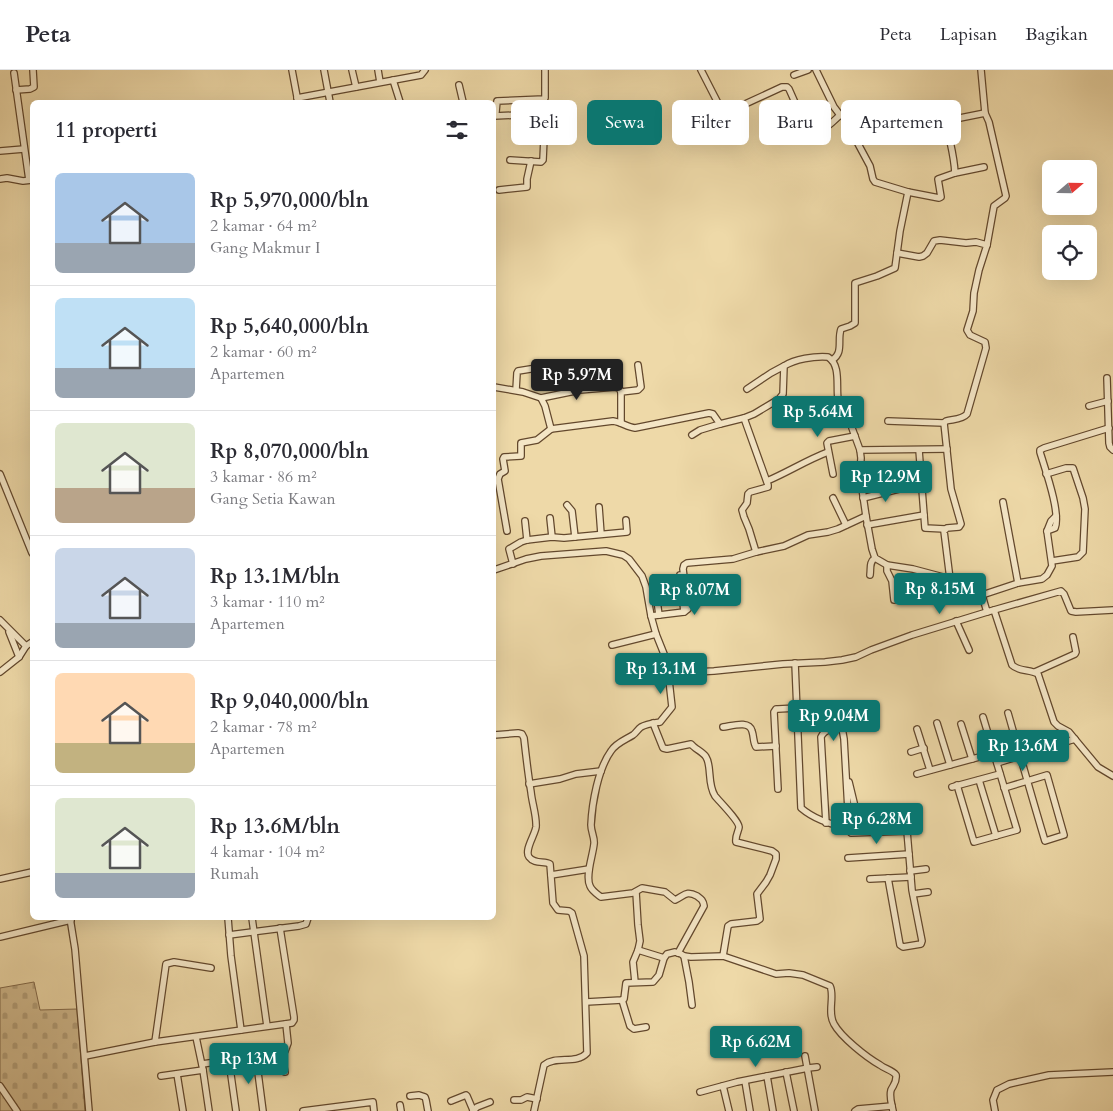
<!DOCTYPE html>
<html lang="id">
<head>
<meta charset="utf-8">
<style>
  :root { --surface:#fff; --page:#f2f2f3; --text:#2b2b33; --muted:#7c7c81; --line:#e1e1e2; --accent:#0f766e }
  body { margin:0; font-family:Cardo,serif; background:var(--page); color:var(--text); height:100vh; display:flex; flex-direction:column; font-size:19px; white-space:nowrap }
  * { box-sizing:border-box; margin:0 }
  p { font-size:16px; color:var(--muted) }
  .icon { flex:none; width:28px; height:28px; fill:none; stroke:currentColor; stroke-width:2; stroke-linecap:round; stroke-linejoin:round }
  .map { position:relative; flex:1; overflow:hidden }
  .sheet { position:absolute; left:30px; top:30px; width:466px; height:820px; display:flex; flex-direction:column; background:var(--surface); border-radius:8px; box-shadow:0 5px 20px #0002 }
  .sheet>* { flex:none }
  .guide { position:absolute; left:511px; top:30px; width:475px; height:45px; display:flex; gap:10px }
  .needle { width:32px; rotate:70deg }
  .fabs { position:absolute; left:1042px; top:90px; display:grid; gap:10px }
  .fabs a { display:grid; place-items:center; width:55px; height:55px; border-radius:8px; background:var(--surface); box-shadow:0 5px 20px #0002; font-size:25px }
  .price { position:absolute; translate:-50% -42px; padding:0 11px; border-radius:5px; background:var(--accent); color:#fff; font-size:16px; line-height:32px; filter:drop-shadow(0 1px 2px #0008) }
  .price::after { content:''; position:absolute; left:50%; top:30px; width:15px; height:11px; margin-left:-8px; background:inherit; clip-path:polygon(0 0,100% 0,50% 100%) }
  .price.active { background:#222; color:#fff }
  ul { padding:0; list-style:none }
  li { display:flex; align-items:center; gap:15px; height:125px; padding:0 25px }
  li+li { border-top:1px solid var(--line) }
  li span { display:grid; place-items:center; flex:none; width:140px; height:100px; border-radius:8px; color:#555 }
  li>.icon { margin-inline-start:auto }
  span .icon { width:60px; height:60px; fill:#fffc; stroke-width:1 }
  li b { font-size:21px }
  h2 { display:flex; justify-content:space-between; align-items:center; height:60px; padding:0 25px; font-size:21px }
  .pill { padding:0 18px; border-radius:8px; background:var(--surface); box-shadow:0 5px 20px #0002; font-size:18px; line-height:45px }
  .pill.active { background:var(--accent); color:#fff }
  header { display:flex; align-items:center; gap:30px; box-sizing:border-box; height:70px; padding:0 25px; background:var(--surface); border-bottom:1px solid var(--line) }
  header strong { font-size:24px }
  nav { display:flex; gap:28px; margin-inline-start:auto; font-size:18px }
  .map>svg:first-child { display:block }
  .cemetery { fill:url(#cemetery-stones); stroke:#826848 }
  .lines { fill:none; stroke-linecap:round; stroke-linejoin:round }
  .minor-casing { stroke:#63482d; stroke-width:8 }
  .minor { stroke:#f4e6c6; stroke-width:5.5 }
</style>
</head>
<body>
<header>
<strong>Peta</strong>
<nav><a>Peta</a><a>Lapisan</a><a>Bagikan</a></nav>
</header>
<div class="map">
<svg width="1113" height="1041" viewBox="0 0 1113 1041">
  <defs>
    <pattern id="cemetery-stones" width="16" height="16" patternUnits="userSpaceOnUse" patternTransform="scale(1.25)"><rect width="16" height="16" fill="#cfb88c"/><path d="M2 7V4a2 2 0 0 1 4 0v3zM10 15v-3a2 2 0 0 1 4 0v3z" fill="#b29d77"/></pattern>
  </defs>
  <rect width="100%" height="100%" fill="#eed9a8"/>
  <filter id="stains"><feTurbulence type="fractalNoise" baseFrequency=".004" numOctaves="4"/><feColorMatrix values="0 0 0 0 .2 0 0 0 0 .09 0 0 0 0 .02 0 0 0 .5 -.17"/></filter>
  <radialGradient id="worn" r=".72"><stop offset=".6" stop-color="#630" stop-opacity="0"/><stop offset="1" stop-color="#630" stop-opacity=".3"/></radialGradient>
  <polygon class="cemetery" points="34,912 40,940 77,939 85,1041 0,1041 0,918"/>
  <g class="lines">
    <g class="minor-casing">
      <g id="minor">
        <polyline points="292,0 298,32"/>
        <polyline points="324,0 330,32"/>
        <polyline points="352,0 356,17"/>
        <polyline points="378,0 380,12"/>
        <path d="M 701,0 L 720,37 L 725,40 L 730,41 L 782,17 L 787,17 L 789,19 L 805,55 L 809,61 C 823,62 830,55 840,45"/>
        <path d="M 816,0 L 834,37 L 840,45 L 845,48 L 849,53 L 856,70 L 870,96 L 873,109 L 875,112 L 908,122 L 939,128 L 941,127 L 938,109 L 955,103 C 954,86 948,60 942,43"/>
        <polyline points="981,0 985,43 989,52 1006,126 1005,128 994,136 987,175"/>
        <polyline points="14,3 29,110"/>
        <polyline points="794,5 808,0"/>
        <polyline points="393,10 400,32"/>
        <polyline points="459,15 463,32"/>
        <polyline points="16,20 30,19 34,17 33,0"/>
        <polyline points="297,28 421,5 425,0"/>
        <polyline points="494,46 542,44 545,46 543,90 541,92 510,90"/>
        <polyline points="494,46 496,42 497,31 544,29 545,28 545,0"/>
        <polyline points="945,51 985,43"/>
        <polyline points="0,81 24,79"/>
        <polyline points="955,103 984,97"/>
        <polyline points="0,109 7,108 23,111 32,110"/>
        <polyline points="499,120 527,117 527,109 531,91"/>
        <path d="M 897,183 L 919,187 L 923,186 L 927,183 L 934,171 L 940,170 L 966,173 L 976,172 L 987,175 L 979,200 L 974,223 L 973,241 L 967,260 L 970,265 L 985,272 L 986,278 L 967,344 C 962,350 952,349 946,351 L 944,353 L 951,419 L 961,454 L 959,457 L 947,458 L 944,461 L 950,509"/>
        <path d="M 832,290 C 844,283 837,270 841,259 L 850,256 L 855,253 L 855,213 L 877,206 L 895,198 L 900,161 L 908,122"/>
        <polyline points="1107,308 1109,373 1110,377 1113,380"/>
        <path d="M 494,317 L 523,322 L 541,328 L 545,336 L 551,359 L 613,351 C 621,352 627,357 635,358 L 709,343 L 713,344 L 720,354 L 744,348 L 754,344 L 779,329 L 783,324 L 784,296 C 795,289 814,286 828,287 C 841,295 836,316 838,329 C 841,333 847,330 851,334 L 852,358 L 860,380 L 861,388 L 860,405 L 866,446 L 872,479 L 875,488 L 887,495 L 913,499 L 977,516 L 982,525 L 987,542 L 1061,521 L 1064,524 L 1071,541 L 1076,542 L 1113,540"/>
        <polyline points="747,319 771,303 784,296"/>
        <polyline points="516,320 517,303 518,301 549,296"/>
        <polyline points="541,328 580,320 615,317 619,318 621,322"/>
        <polyline points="1089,336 1108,331"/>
        <polyline points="744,348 768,415 768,417 750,422 748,424 747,433 742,440 744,447 749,459 756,482"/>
        <polyline points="888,351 944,353"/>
        <polyline points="621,353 621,322 638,320 641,317 638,295"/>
        <polyline points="692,365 700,360 720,354"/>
        <polyline points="860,380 947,379"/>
        <polyline points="919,380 925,458 945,459"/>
        <polyline points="0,404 32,483"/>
        <polyline points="833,404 827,373 829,371 855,366"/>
        <polyline points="1046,404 1066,398 1073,398 1083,428 1085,439 1083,482 1078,487 1052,491"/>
        <path d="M 767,411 C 788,402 807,390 828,382"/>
        <polyline points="833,428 846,455"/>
        <polyline points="863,428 903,418"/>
        <polyline points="1003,432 1018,513"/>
        <polyline points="567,435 572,441 575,467"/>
        <polyline points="599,437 601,464"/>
        <polyline points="550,448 552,467"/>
        <polyline points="525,451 527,470"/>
        <polyline points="867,455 924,445"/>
        <polyline points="507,461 498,409 500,404 505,401 503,389 504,387 521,386 521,373 537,370 551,359"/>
        <polyline points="1047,461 1051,451 1056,446"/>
        <polyline points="513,494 509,479 521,472 527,470 552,467 564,468 627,462 626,450"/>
        <polyline points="887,495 887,501 892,511 894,530"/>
        <path d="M 494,500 L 526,489 L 541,486 L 606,481 L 623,485 L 629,489 L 642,506 L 646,517 L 651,546 L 656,564 L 666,589 L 668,601 L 672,637 L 660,652 C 654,653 646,654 641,657 C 638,659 636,663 633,665 C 625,670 616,673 611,681 C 598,699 592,733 591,755 C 591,762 595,768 594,774 C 593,785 585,806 590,816 C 592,821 597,824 601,827 L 633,823 L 642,818 L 665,822 L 675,830 C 684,826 686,820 697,826 C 701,829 703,830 704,836 L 678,883"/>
        <polyline points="680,505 684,542"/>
        <path d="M 870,505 C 871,498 869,492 875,488"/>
        <polyline points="654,508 659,545"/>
        <path d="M 982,525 L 1018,513 L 1042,509 L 1047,505 L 1052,496 L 1047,461 L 1055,458 C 1061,443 1045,399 1040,382 L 1040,380 L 1044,378 L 1109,358"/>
        <path d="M 994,540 L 1012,595 C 1019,602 1030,599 1038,604 L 1054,652 L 1058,656 L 1069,662 L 1098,697 L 1113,706"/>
        <polyline points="651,546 684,542 688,539 683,499 684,495 687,493 733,489 756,482 784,476 808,465 828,462 838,459 866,446"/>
        <polyline points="0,550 26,576"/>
        <polyline points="956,551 969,580"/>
        <polyline points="9,562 19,587"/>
        <polyline points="612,575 656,564"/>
        <path d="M 795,593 L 801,738 C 815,750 832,755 849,758 L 850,762 L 851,763 L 907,761 L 912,820 L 922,871 L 921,874 L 903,877 L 900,875 L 888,808"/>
        <polyline points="668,601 696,602 714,601 783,594 825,592 842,590 856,587 871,580 912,565 987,542"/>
        <polyline points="0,602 19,587 26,576 32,572"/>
        <polyline points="1035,602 1075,584 1076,582 1073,567"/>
        <path d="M 653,653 L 663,678 L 667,679 L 691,674 C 695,679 703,682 706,687 C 712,696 707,714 715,726 C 720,732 739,751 739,757 C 739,760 735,766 736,772 L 772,781 L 776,784 L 776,789 L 770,805 L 766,812 L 757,824 L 760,849 L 757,851 L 731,854 L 728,856 L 723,886"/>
        <polyline points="937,653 950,695"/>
        <polyline points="961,654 972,689"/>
        <path d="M 723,657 C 732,656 749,650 752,661 C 754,667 753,672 756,677 L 776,676"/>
        <polyline points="917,659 930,700"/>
        <path d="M 494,665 L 518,663 L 522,664 L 524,668 C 526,686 528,704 531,722 C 532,733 537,747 536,757 C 535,765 524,780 529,787 C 534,794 544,791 550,794 L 553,833 L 558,840 L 569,841 L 572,843 L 584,886 L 587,983 C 576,995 556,985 544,995 L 534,1041"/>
        <polyline points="911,682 924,678"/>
        <polyline points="997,693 1075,669"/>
        <polyline points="917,704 994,683"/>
        <polyline points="979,710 996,766"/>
        <polyline points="849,712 856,741"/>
        <polyline points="529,714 560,709 576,704 601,701"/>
        <polyline points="957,715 974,772 1017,760 983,647"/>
        <polyline points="952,717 1000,704"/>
        <path d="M 1004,718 L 1047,705 L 1064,765 L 1045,771 C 1032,728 1020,685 1008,643"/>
        <polyline points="778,719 774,642 776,639 778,639 797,638"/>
        <polyline points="853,741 866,740"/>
        <path d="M 826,753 L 821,667 C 824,660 834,657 842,658 L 844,669 L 849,758"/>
        <polyline points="848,788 909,784"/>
        <polyline points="910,801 926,799"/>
        <polyline points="551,805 589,799"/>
        <polyline points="0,809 32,802"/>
        <polyline points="870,809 911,807"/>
        <polyline points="913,824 928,822"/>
        <polyline points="70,848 75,879 89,1041"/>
        <polyline points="228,848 231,886 241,960"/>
        <polyline points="252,848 267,956"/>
        <polyline points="229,865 299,856 306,854 308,848"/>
        <polyline points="0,867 71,850"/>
        <polyline points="638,880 664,888"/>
        <polyline points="684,886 689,912 692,935"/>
        <polyline points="635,912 633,892 638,880 640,871 638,855 636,822"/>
        <polyline points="622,930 630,956 634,959 646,957"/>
        <path d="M 586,932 L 622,930 L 624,929 L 626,913 L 653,912 L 659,905 L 664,888 L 667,884 L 675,882 L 681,884 L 684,886 L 691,887 L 723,886 L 776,904 L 789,903 L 803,905 L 830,916 C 835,926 827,942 834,954 C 841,967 866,987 880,995 C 885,999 892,1000 896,1005 C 897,1012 894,1014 891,1020 C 889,1027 892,1035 893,1041"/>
        <polyline points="196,967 203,1000 209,1041"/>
        <polyline points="155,972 166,894 174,892 211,898"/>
        <polyline points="281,983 285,1002"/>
        <polyline points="85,986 155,972 292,953 294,950 294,947 280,858"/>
        <polyline points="805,986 815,1041"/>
        <polyline points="256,987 263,1041"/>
        <polyline points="229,991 236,1041"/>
        <polyline points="202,994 281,983 285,981 288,973 286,954"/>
        <polyline points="786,1002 794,1041"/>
        <polyline points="177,1004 183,1041"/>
        <polyline points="161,1006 203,1000"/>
        <polyline points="767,1006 773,1041"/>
        <polyline points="745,1011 750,1041"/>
        <polyline points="0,1016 17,1041"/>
        <polyline points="723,1016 729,1041"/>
        <polyline points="700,1022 737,1012 808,998 817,997"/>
        <polyline points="410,1026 419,1025 425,1027 426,1030 428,1041"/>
        <polyline points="514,1030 521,1030 527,1027 537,1029"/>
        <polyline points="451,1031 466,1025 467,1026 473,1040"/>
        <polyline points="400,1035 401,1041"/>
        <polyline points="303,1041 373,1032 374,1041"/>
        <polyline points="473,1041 477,1037 490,1032"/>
        <polyline points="855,1041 858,1039 892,1036"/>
        <polyline points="995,1041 993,1030 997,1020 1009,1014 1049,1005 1113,1002"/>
      </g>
    </g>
    <use href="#minor" class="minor"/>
  </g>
  <rect width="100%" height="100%" filter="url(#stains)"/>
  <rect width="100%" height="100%" fill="url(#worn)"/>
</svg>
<div class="fabs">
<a><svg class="needle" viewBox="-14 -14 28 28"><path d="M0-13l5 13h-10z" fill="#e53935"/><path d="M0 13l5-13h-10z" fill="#7c7c81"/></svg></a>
<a><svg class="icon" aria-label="locate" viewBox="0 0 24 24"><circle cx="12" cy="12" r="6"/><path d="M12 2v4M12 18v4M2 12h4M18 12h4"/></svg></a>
</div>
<b class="price active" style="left:577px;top:331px">Rp 5.97M</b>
<b class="price" style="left:818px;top:368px">Rp 5.64M</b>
<b class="price" style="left:886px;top:433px">Rp 12.9M</b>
<b class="price" style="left:940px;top:545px">Rp 8.15M</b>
<b class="price" style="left:695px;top:546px">Rp 8.07M</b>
<b class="price" style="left:661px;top:625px">Rp 13.1M</b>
<b class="price" style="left:834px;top:672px">Rp 9.04M</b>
<b class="price" style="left:1023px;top:702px">Rp 13.6M</b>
<b class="price" style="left:877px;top:775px">Rp 6.28M</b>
<b class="price" style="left:756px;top:998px">Rp 6.62M</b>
<b class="price" style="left:249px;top:1015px">Rp 13M</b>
<div class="guide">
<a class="pill">Beli</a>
<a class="pill active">Sewa</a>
<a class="pill">Filter</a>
<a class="pill">Baru</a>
<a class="pill">Apartemen</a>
</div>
<section class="sheet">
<h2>11 properti<svg class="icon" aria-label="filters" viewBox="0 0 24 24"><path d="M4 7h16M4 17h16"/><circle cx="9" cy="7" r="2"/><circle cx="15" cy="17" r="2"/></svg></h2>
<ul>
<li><span style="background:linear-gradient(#a9c7e8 70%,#9aa5b1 0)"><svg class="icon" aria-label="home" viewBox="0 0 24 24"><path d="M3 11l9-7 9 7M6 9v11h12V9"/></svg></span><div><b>Rp 5,970,000/bln</b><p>2 kamar · 64 m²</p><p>Gang Makmur I</p></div></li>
<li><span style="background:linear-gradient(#bfe0f5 70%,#9aa5b1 0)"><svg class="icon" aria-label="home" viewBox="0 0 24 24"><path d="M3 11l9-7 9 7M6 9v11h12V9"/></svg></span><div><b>Rp 5,640,000/bln</b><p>2 kamar · 60 m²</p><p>Apartemen</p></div></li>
<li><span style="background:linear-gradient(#dfe7d0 65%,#b9a48a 0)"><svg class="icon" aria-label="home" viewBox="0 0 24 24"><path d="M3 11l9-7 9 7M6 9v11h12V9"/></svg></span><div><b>Rp 8,070,000/bln</b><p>3 kamar · 86 m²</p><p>Gang Setia Kawan</p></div></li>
<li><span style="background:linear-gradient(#c9d6e8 75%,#9aa5b1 0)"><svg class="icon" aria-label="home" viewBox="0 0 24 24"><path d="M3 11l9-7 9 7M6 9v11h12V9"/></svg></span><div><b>Rp 13.1M/bln</b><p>3 kamar · 110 m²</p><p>Apartemen</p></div></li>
<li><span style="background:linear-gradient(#ffd9b3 70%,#c2b280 0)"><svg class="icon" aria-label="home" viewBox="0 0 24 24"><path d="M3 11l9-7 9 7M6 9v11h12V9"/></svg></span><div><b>Rp 9,040,000/bln</b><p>2 kamar · 78 m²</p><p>Apartemen</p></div></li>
<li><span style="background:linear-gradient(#dfe7d0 75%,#9aa5b1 0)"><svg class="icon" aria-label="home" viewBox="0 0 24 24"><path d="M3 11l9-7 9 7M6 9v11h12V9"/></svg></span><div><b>Rp 13.6M/bln</b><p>4 kamar · 104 m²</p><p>Rumah</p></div></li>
</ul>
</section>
</div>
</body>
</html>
